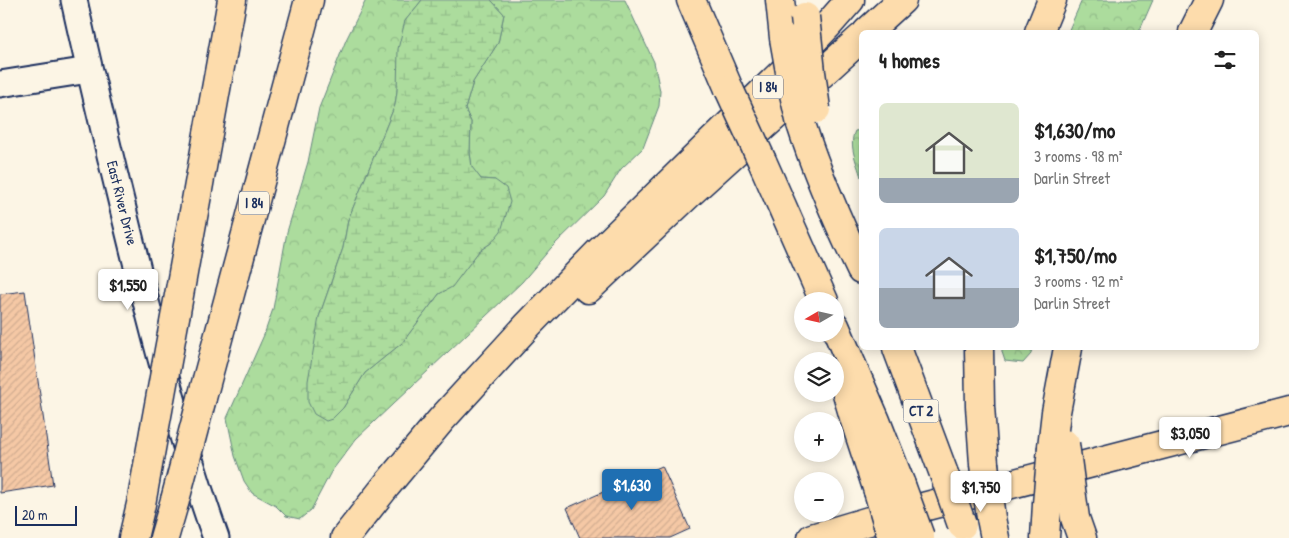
<!DOCTYPE html>
<html lang="en">
<head>
<meta charset="utf-8">
<style>
  :root { --surface:#fff; --page:#f6f6f6; --text:#222; --muted:#767676; --accent:#1f6fb2 }
  body { margin:0; font-family:"Patrick Hand",sans-serif; background:var(--page); color:var(--text); height:100vh; display:flex; flex-direction:column; font-size:19px; white-space:nowrap }
  * { box-sizing:border-box; margin:0 }
  p { font-size:16px; color:var(--muted) }
  .icon { flex:none; width:28px; height:28px; fill:none; stroke:currentColor; stroke-width:2; stroke-linecap:round; stroke-linejoin:round }
  .map { position:relative; flex:1; overflow:hidden }
  .drawer { position:absolute; left:859px; top:30px; width:400px; height:320px; display:flex; flex-direction:column; background:var(--surface); border-radius:8px; box-shadow:0 2px 12px #0003 }
  .drawer>* { flex:none }
  .needle { width:32px; rotate:261deg }
  .controls { position:absolute; left:794px; top:292px; display:grid; gap:10px }
  .controls a { display:grid; place-items:center; width:50px; height:50px; border-radius:50%; background:var(--surface); box-shadow:0 2px 12px #0003; font-size:25px }
  .scale { position:absolute; left:15px; bottom:12px; width:62px; box-sizing:border-box; padding-left:5px; border:2px solid #1b2f5e; border-top:0; font-size:14px; line-height:18px; white-space:nowrap; color:#1b2f5e; -webkit-text-stroke:4px #fcf5e5; paint-order:stroke }
  .price { position:absolute; translate:-50% -42px; padding:0 11px; border-radius:5px; background:#fff; color:#222; font-size:16px; line-height:32px; filter:drop-shadow(0 1px 2px #0008) }
  .price::after { content:''; position:absolute; left:50%; top:30px; width:15px; height:11px; margin-left:-8px; background:inherit; clip-path:polygon(0 0,100% 0,50% 100%) }
  .price.active { background:var(--accent); color:#fff }
  ul { padding:0; list-style:none }
  li { display:flex; align-items:center; gap:15px; height:125px; padding:0 20px }
  li span { display:grid; place-items:center; flex:none; width:140px; height:100px; border-radius:8px; color:#555 }
  li>.icon { margin-inline-start:auto }
  span .icon { width:60px; height:60px; fill:#fffc; stroke-width:1 }
  li b { font-size:21px }
  h2 { display:flex; justify-content:space-between; align-items:center; height:60px; padding:0 20px; font-size:21px }
  .map>svg:first-child { display:block }
  .forest { fill:url(#forest-crowns); stroke:#64867e }
  .wetland { fill:url(#wetland-marsh); stroke:#64867e }
  .building { fill:url(#building-hatch); stroke:#1b2f5e }
  .lines { fill:none; stroke-linecap:round; stroke-linejoin:round }
  .minor-casing { stroke:#1b2f5e; stroke-width:29 }
  .major-casing { stroke:#1b2f5e; stroke-width:31 }
  .highway-casing { stroke:#1b2f5e; stroke-width:31 }
  .minor { stroke:#fcf5e5; stroke-width:25 }
  .major { stroke:#fddcac; stroke-width:28 }
  .highway { stroke:#fddcac; stroke-width:28 }
  .highway-bridge-casing { stroke:#1b2f5e; stroke-width:31; stroke-linecap:butt }
  .highway-bridge { stroke:#fddcac; stroke-width:28 }
  .labels { text-anchor:middle; stroke-width:4.5; stroke-linejoin:round; paint-order:stroke }
  .shield { fill:#fcf5e5; stroke:#5e6a86; stroke-width:1 }
  .shield-label { font-size:14px; font-weight:bold; fill:#1b2f5e }
  .street-label { font-size:15px; fill:#1b2f5e; stroke:#fcf5e5 }
</style>
</head>
<body>
<div class="map">
<svg width="1289" height="538" viewBox="0 0 1289 538">
  <defs>
    <pattern id="forest-crowns" width="20" height="18" patternUnits="userSpaceOnUse" patternTransform="scale(1.25)"><rect width="20" height="18" fill="#acdc9d"/><path d="M2 6a3 3 0 1 1 6 0M12 15a3 3 0 1 1 6 0" fill="none" stroke="#93bd8a"/></pattern>
    <pattern id="wetland-marsh" width="20" height="14" patternUnits="userSpaceOnUse" patternTransform="scale(1.25)"><rect width="20" height="14" fill="#acdc9d"/><path d="M1 5h8M5 5V1M11 12h8M15 12V8" fill="none" stroke="#93bd8a"/></pattern>
    <pattern id="building-hatch" width="6" height="6" patternUnits="userSpaceOnUse" patternTransform="scale(1.25)"><rect width="6" height="6" fill="#f5c8a5"/><path d="M-1 1l2-2M0 6l6-6M5 7l2-2" fill="none" stroke="#d1ac90"/></pattern>
  </defs>
  <rect width="100%" height="100%" fill="#fcf5e5"/>
  <filter id="ink" filterUnits="userSpaceOnUse"><feTurbulence type="fractalNoise" baseFrequency=".02" numOctaves="2"/><feDisplacementMap in="SourceGraphic" scale="10" xChannelSelector="R" yChannelSelector="G"/><feConvolveMatrix kernelMatrix="1 2 1 2 8 2 1 2 1" color-interpolation-filters="sRGB"/></filter>
  <g filter="url(#ink)">
    <g class="forest">
      <polygon points="366,0 422,0 405,21 397,91 395,105 348,220 343,248 319,317 332,419 343,408 365,373 402,343 439,294 452,286 479,251 491,243 495,180 481,179 472,168 470,153 471,122 465,109 473,82 498,43 504,14 491,0 625,0 654,62 660,91 659,106 643,148 621,169 604,196 551,248 522,282 356,439 331,472 311,510 300,519 286,516 276,506 252,493 244,481 235,456 227,418 264,335 273,309 287,232 308,162 319,108 346,40"/>
      <polygon points="1082,0 1153,0 1139,32 1068,32"/>
      <path d="M 861,130 L 861,177 C 857,163 848,145 855,131 Z"/>
      <polygon points="1002,348 1032,348 1031,354 1023,363 1005,361 1002,352"/>
    </g>
    <polygon class="wetland" points="422,0 491,0 504,14 498,43 473,82 465,109 471,122 470,153 472,167 481,179 495,180 506,188 510,202 501,231 491,243 479,251 452,287 439,294 402,343 365,373 343,408 332,419 326,421 314,414 308,402 308,381 319,317 343,248 348,220 395,105 397,91 398,49 405,21"/>
    <g class="building">
      <polygon points="25,291 53,485 0,493 0,294"/>
      <polygon points="662,466 690,529 670,538 580,538 567,508"/>
    </g>
    <g class="lines">
      <g class="minor-casing">
        <g id="minor">
          <path d="M 74,0 C 90,74 108,147 126,221 C 152,328 179,434 216,538"/>
          <polyline points="0,84 89,70"/>
        </g>
      </g>
      <g class="major-casing">
        <polyline id="major" points="812,538 869,521 1289,412"/>
      </g>
      <g class="highway-casing">
        <g id="highway">
          <polyline points="691,0 729,89"/>
          <polyline points="780,0 784,38"/>
          <polyline points="867,32 902,0"/>
          <polyline points="1039,32 1052,0"/>
          <polyline points="1193,32 1209,0"/>
          <path d="M 801,124 C 817,174 838,222 861,270"/>
          <polyline points="762,161 824,301"/>
          <polyline points="588,289 691,192 861,38"/>
          <polyline points="176,312 232,0"/>
          <polyline points="835,326 876,421 901,485"/>
          <polyline points="897,348 944,474"/>
          <polyline points="979,348 980,406 984,464"/>
          <polyline points="844,383 855,421 878,491"/>
          <polyline points="202,398 309,0"/>
          <polyline points="1052,447 1056,412 1068,348"/>
          <polyline points="1072,497 1075,518 1082,538"/>
          <polyline points="991,518 995,538"/>
          <polyline points="133,538 141,504 154,432"/>
          <polyline points="164,538 175,500"/>
          <polyline points="345,538 386,486 441,420 528,325 599,252 782,73 828,25 850,0"/>
          <polyline points="1045,538 1047,504"/>
        </g>
      </g>
      <use href="#minor" class="minor"/>
      <use href="#major" class="major"/>
      <use href="#highway" class="highway"/>
      <g class="highway-bridge-casing">
        <g id="highway-bridge">
          <polyline points="805,17 811,72 816,109"/>
          <polyline points="784,38 794,94 801,124"/>
          <polyline points="729,89 762,161"/>
          <polyline points="154,432 176,312"/>
          <polyline points="1065,444 1072,497"/>
          <polyline points="984,464 991,518"/>
          <polyline points="944,474 962,525"/>
          <polyline points="901,485 920,537"/>
          <polyline points="878,491 892,538"/>
          <polyline points="175,500 202,398"/>
          <polyline points="1047,504 1052,447"/>
        </g>
      </g>
      <use href="#highway-bridge" class="highway-bridge"/>
    </g>
  </g>
  <g class="labels">
    <g class="shield">
      <rect x="753" y="75.5" width="30" height="23" rx="4"/>
      <rect x="239" y="191.5" width="30" height="23" rx="4"/>
      <rect x="903.5" y="399.5" width="35" height="23" rx="4"/>
    </g>
    <g class="shield-label">
      <text x="768" y="92">I 84</text>
      <text x="254" y="208">I 84</text>
      <text x="921" y="416">CT 2</text>
    </g>
    <g class="street-label">
      <text transform="translate(122 203) rotate(76)" y="5">East River Drive</text>
    </g>
  </g>
</svg>
<div class="controls">
<a><svg class="needle" viewBox="-14 -14 28 28"><path d="M0-13l5 13h-10z" fill="#e53935"/><path d="M0 13l5-13h-10z" fill="#767676"/></svg></a>
<a><svg class="icon" aria-label="layers" viewBox="0 0 24 24"><path d="M12 4l9 5-9 5-9-5zM3 14l9 5 9-5"/></svg></a>
<a>+</a>
<a>−</a>
</div>
<div class="scale">20 m</div>
<b class="price" style="left:128px;top:311px">$1,550</b>
<b class="price" style="left:1190px;top:459px">$3,050</b>
<b class="price active" style="left:632px;top:511px">$1,630</b>
<b class="price" style="left:981px;top:513px">$1,750</b>
<section class="drawer">
<h2>4 homes<svg class="icon" aria-label="filters" viewBox="0 0 24 24"><path d="M4 7h16M4 17h16"/><circle cx="9" cy="7" r="2"/><circle cx="15" cy="17" r="2"/></svg></h2>
<ul>
<li><span style="background:linear-gradient(#dfe7d0 75%,#9aa5b1 0)"><svg class="icon" aria-label="home" viewBox="0 0 24 24"><path d="M3 11l9-7 9 7M6 9v11h12V9"/></svg></span><div><b>$1,630/mo</b><p>3 rooms · 98 m²</p><p>Darlin Street</p></div></li>
<li><span style="background:linear-gradient(#c9d6e8 60%,#9aa5b1 0)"><svg class="icon" aria-label="home" viewBox="0 0 24 24"><path d="M3 11l9-7 9 7M6 9v11h12V9"/></svg></span><div><b>$1,750/mo</b><p>3 rooms · 92 m²</p><p>Darlin Street</p></div></li>
</ul>
</section>
</div>
</body>
</html>
